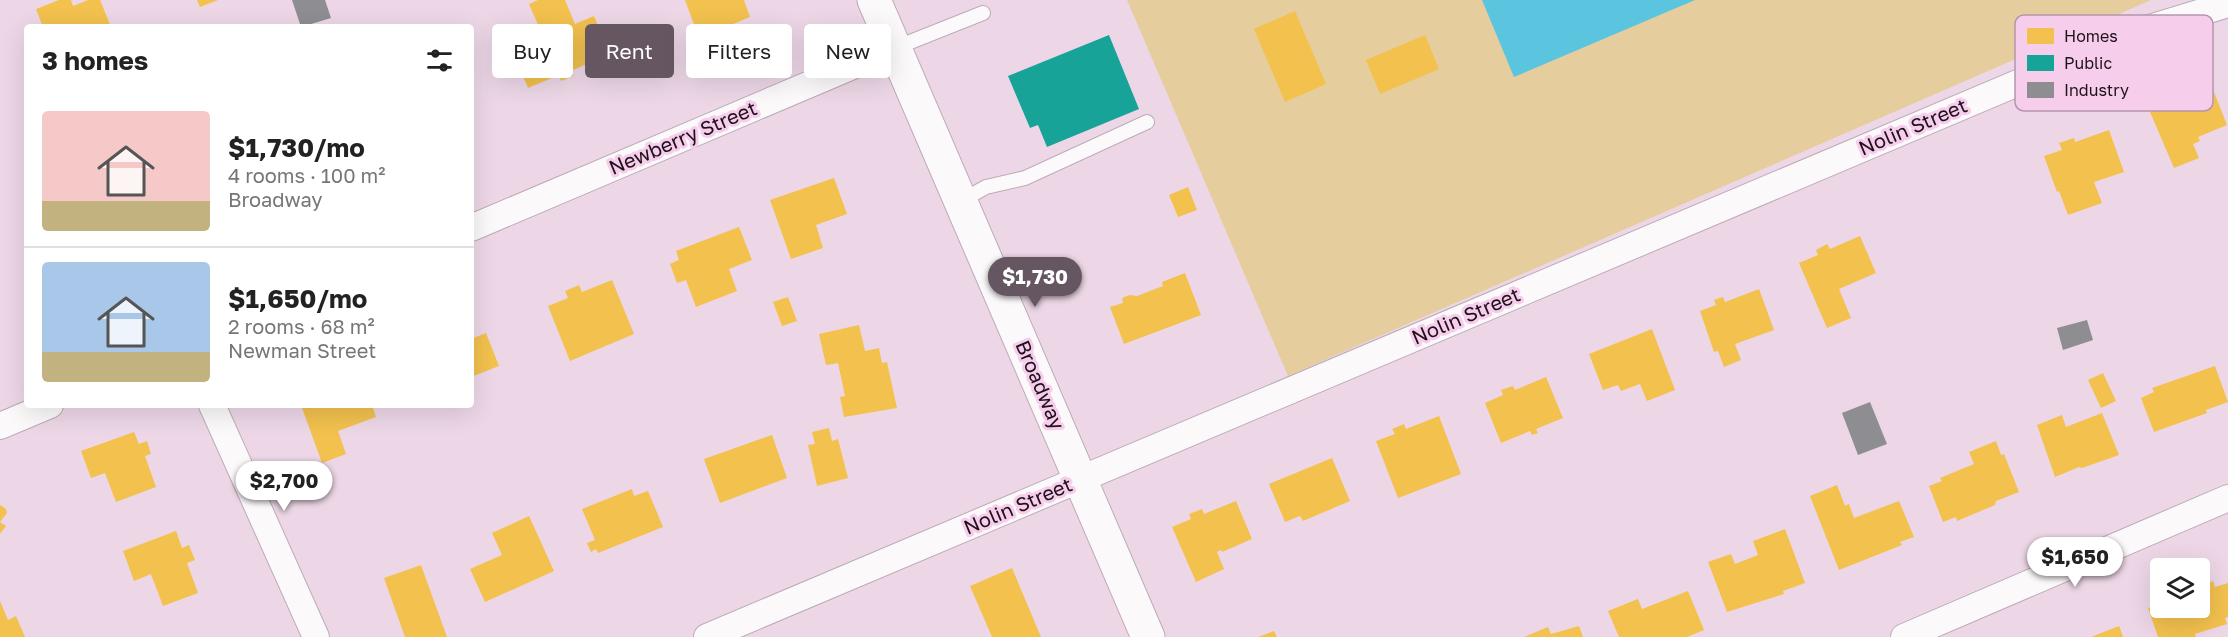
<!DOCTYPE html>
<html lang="en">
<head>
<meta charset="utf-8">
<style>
  :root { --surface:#fff; --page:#f6f6f6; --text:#222; --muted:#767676; --line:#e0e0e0; --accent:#665662 }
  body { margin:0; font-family:"Golos Text",sans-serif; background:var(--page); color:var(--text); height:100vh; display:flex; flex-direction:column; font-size:22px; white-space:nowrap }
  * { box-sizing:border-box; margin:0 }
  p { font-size:20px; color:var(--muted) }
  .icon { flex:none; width:33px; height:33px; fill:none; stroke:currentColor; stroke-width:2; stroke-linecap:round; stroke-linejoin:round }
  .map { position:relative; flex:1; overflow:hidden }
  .details { position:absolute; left:24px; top:24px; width:450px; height:384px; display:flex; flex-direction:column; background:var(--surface); border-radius:6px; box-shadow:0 6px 24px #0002 }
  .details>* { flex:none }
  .guide { position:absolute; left:492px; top:24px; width:570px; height:54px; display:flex; gap:12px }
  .tools { position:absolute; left:2150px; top:558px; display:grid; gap:12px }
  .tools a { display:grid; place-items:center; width:60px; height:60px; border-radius:6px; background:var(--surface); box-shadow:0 6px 24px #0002; font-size:30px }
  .price { position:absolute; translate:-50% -51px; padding:0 14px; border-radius:21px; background:#fff; color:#222; font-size:20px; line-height:39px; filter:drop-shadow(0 2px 3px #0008) }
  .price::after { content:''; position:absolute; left:50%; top:36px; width:18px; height:14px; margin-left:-9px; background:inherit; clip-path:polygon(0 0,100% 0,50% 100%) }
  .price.on { background:var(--accent); color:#fff }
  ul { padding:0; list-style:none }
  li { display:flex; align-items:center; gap:18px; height:150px; padding:0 18px }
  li+li { border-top:2px solid var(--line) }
  li span { display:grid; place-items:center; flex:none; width:168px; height:120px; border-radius:6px; color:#555 }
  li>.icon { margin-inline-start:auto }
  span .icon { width:72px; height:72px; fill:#fffc; stroke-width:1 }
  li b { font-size:26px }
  h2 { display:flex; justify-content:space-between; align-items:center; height:72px; padding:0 18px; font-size:26px }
  .tag { padding:0 21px; border-radius:6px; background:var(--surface); box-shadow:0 6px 24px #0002; font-size:21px; line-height:54px }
  .tag.on { background:var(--accent); color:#fff }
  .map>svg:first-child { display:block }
  .green { fill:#e5cd9d }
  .water { fill:#5bc5df }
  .homes { fill:#f2c14e }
  .public { fill:#17a398 }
  .industry { fill:#8d8d92 }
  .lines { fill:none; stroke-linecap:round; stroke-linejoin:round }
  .service-casing { stroke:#bcabb8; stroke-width:16 }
  .minor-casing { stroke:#bcabb8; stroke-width:28 }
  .tertiary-casing { stroke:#bcabb8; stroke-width:35 }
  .service { stroke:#fcf9fb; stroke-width:14 }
  .minor { stroke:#fcf9fb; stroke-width:26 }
  .tertiary { stroke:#fcf9fb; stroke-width:33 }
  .labels { text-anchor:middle; stroke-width:6; stroke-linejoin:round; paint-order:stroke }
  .street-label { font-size:20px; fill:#1e111b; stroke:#f6ceec }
  .key { fill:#f6ceec; stroke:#b595ad; stroke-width:1.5 }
  .key-label { font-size:16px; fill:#1e111b }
</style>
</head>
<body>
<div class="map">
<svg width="2228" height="637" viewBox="0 0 2228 637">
  <rect width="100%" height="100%" fill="#edd7e7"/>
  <polygon class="green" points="1127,0 2151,0 1288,376"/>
  <polygon class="water" points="1482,0 1695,0 1514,77"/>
  <g class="homes">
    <polygon points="59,0 71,0 73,6 88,0 100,0 111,27 43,27 36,9"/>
    <polygon points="197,0 218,0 200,7"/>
    <polygon points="538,0 565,0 575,24 594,16 606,45 587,53 591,62 571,71 573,76 561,81 559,75 528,88 511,47 542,34 529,4"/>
    <polygon points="685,0 744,0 750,17 699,38"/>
    <polygon points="1295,11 1326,84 1285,102 1254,29"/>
    <polygon points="1425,35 1439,69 1380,94 1366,60"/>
    <polygon points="2212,87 2227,125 2198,137 2200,141 2193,144 2199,158 2174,168 2150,112 2169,104 2167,99 2178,94 2180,99"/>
    <polygon points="2109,130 2124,172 2094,182 2102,203 2068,215 2059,191 2057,192 2044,156 2062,150 2059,143 2074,138 2075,142"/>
    <polygon points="834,178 847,214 816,225 823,248 791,259 770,200"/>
    <polygon points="1188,187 1197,210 1178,217 1169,195"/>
    <polygon points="739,227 752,260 729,269 737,291 696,307 686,280 677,283 670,264 679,260 676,251"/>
    <polygon points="1860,236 1876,273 1839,289 1851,318 1827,328 1799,263 1818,255 1816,250 1827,244 1830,249"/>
    <polygon points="1185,273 1201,315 1124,344 1110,307 1123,303 1122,299 1124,297 1130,295 1137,296 1163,286 1162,282"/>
    <polygon points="612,280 634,334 570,361 548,306 568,298 565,291 579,285 582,292"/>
    <polygon points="1759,289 1774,330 1735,344 1741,360 1724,367 1718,351 1714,352 1700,311 1716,305 1714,300 1723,297 1725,302"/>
    <polygon points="788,297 797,321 782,326 773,302"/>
    <polygon points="859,325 865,351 879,348 882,363 887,362 897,408 844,417 840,397 845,396 838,363 826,365 819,334"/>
    <polygon points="1652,329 1675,390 1647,401 1640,384 1621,391 1618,385 1603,390 1589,354"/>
    <polygon points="486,333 499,366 471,377 471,339"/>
    <polygon points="2215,366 2228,402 2206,410 2207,413 2154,432 2141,398 2154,392 2152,388"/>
    <polygon points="2103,373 2116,401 2101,408 2088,380"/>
    <polygon points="1546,377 1563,418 1536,429 1538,433 1532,435 1530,431 1501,443 1485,403 1503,395 1501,390 1513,386 1515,390"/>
    <polygon points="301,405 372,405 376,417 338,431 346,454 322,463"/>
    <polygon points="2102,413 2119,455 2082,468 2079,467 2055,477 2037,425 2062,415 2066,427"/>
    <polygon points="1439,416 1461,474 1398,498 1376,441 1395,434 1392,429 1404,424 1406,429"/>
    <polygon points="829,428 832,441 838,439 848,478 817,486 808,445 815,444 812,432"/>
    <polygon points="134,432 139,444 147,441 151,454 145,456 156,487 116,502 105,473 91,478 81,451"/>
    <polygon points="772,435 787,478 720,503 704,459"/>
    <polygon points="1996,441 2001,455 2004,454 2019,492 1996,501 1995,505 1957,521 1956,517 1943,522 1929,486 1942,481 1940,478 1974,464 1969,452"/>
    <polygon points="1332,458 1350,501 1303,521 1300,516 1285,522 1269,484"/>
    <polygon points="1837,485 1845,506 1849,504 1854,518 1899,501 1914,537 1900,542 1902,545 1839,570 1810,496"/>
    <polygon points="632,489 634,496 648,491 663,527 598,553 596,549 591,552 587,543 595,540 582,509"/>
    <polygon points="1236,501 1252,539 1222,552 1221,550 1217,552 1224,569 1196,582 1172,527 1191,519 1189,514 1202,509 1204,514"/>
    <polygon points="0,505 6,509 7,513 0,522 6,526 0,534"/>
    <polygon points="529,516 554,571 485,602 470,569 502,555 492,533"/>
    <polygon points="1785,529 1805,583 1783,591 1784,594 1727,612 1708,562 1731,554 1735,564 1758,555 1753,541"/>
    <polygon points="176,531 182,548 189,545 195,560 187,563 198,593 163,606 151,574 134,581 123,551"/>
    <polygon points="421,565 447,637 405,637 384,578"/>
    <polygon points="1012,568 1041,637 992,637 970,586"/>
    <polygon points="2213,581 2215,587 2228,583 2228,617 2225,618 2227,624 2195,634 2196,637 2158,637 2148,608 2160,604 2160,608 2199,608 2199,586"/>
    <polygon points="1688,591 1704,630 1687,637 1619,637 1608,611 1638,599 1642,609"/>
    <polygon points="0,601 8,620 16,616 25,637 0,637"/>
    <polygon points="1579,626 1583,637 1524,637 1548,627 1551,634"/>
    <polygon points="2119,626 2123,637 2091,637"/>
    <polygon points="1274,631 1277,637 1258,637"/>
  </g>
  <polygon class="public" points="1109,35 1139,109 1047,147 1038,125 1030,128 1008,76"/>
  <g class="industry">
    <polygon points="292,0 325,0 331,18 301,27"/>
    <polygon points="2087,320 2093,340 2063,350 2057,328"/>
    <polygon points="1870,402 1887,444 1858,455 1842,413"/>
  </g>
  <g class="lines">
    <g class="service-casing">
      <g id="service">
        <polyline points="895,48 983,13"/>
        <polyline points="961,201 986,187 1025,178 1147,122"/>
      </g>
    </g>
    <g class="minor-casing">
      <g id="minor">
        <polyline points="471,228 895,48"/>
        <polyline points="212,405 316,637"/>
        <polyline points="0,426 50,405"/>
        <polyline points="707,637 2143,30 2228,4"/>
        <polyline points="1904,637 2228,498"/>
      </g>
    </g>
    <g class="tertiary-casing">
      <polyline id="tertiary" points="874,0 1148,637"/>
    </g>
    <use href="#service" class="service"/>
    <use href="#minor" class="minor"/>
    <use href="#tertiary" class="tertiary"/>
  </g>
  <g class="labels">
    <g class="street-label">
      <text transform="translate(1913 127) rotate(-23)" y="7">Nolin Street</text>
      <text transform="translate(683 138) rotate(-23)" y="7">Newberry Street</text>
      <text transform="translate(1466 316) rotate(-23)" y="7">Nolin Street</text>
      <text transform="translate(1040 385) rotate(67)" y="7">Broadway</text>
      <text transform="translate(1018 506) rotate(-23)" y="7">Nolin Street</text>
    </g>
  </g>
  <rect x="2015" y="15" width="198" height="96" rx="9" class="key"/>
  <rect x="2027" y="28" width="27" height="16" fill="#f2c14e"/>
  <rect x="2027" y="55" width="27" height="16" fill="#17a398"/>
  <rect x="2027" y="82" width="27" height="16" fill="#8d8d92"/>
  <g class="key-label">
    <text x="2064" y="42">Homes</text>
    <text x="2064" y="69">Public</text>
    <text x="2064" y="96">Industry</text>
  </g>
</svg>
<div class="tools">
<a><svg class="icon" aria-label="layers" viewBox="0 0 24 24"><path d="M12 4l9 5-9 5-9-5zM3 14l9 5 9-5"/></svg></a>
</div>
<b class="price on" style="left:1035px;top:308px">$1,730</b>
<b class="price" style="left:284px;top:512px">$2,700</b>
<b class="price" style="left:2075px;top:588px">$1,650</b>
<div class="guide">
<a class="tag">Buy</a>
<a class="tag on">Rent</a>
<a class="tag">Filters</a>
<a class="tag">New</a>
</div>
<section class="details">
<h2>3 homes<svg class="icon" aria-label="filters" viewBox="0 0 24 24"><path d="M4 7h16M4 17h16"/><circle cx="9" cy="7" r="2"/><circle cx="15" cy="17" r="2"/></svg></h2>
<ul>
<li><span style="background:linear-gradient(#f6c9c9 75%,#c2b280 0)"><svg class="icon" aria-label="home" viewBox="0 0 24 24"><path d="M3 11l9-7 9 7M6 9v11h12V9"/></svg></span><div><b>$1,730/mo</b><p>4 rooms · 100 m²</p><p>Broadway</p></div></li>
<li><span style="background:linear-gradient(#a9c7e8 75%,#c2b280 0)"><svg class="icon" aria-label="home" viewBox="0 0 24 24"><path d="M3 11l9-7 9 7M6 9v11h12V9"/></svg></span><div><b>$1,650/mo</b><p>2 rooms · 68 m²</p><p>Newman Street</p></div></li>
</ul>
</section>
</div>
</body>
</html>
